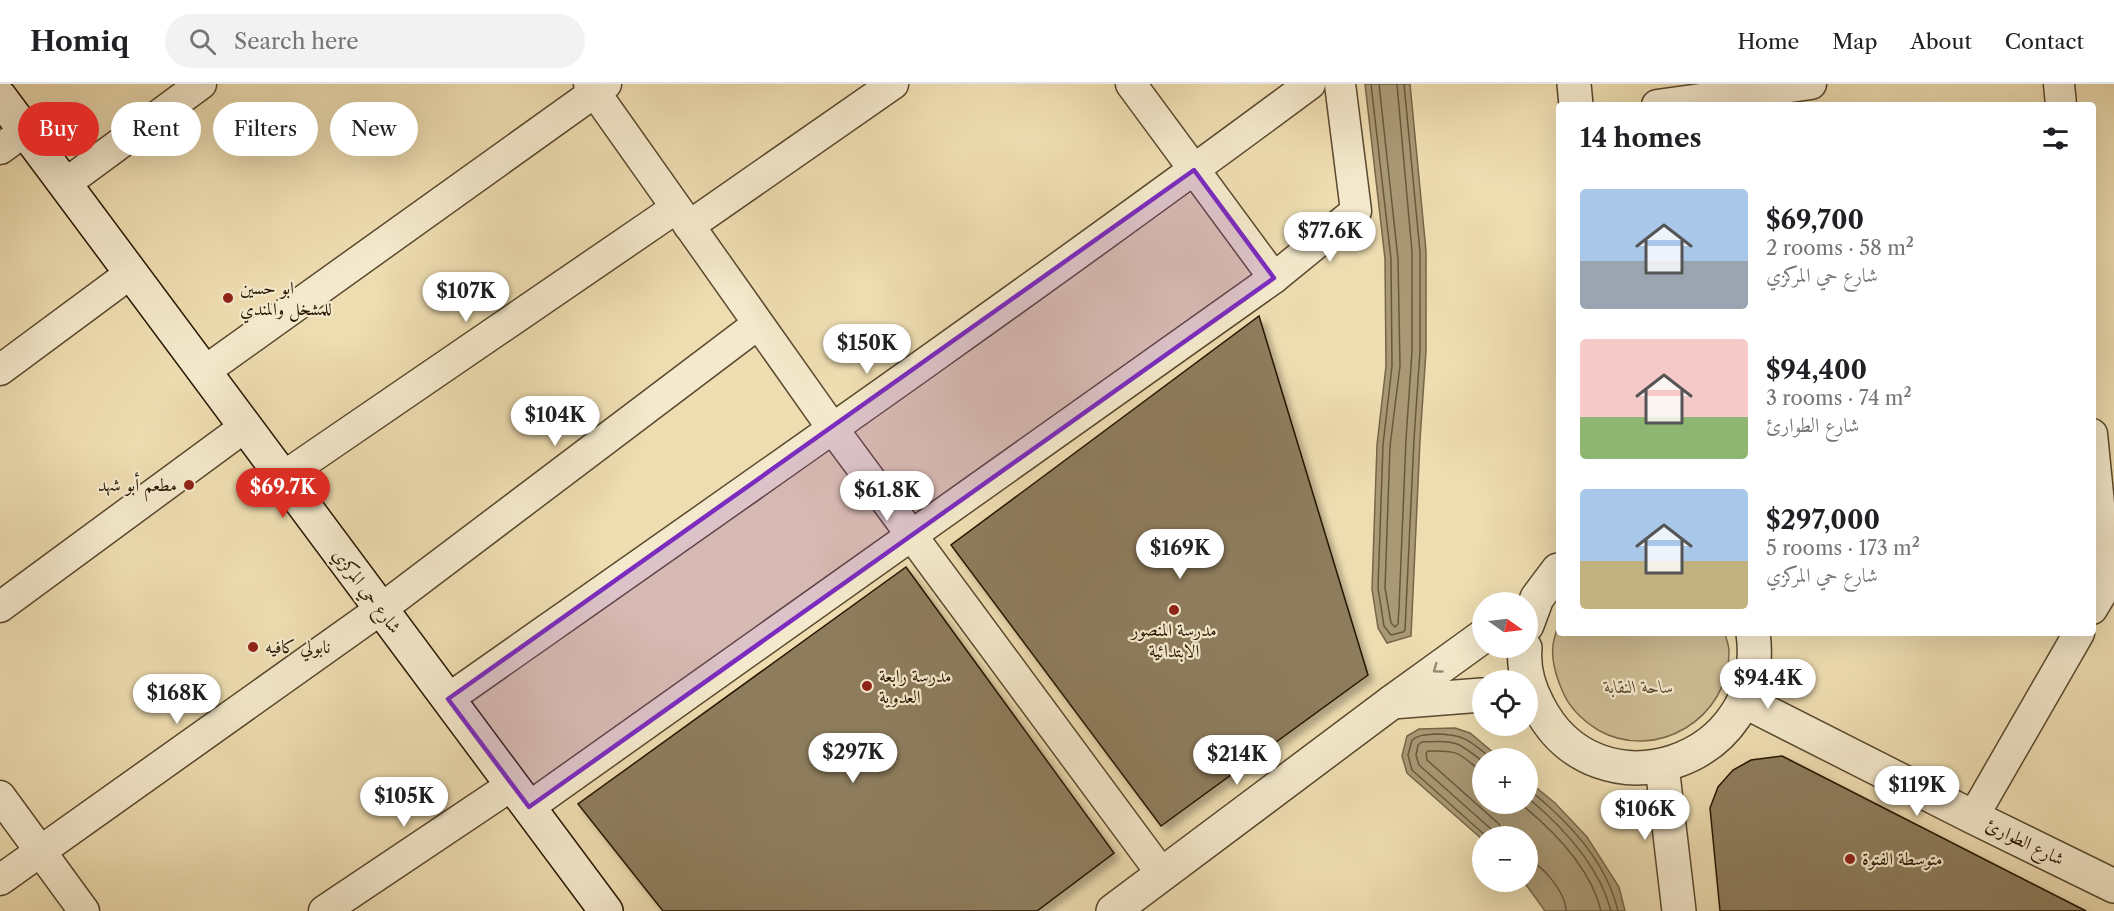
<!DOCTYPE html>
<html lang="en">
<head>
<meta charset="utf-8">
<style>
  :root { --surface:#fff; --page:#f2f2f2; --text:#202124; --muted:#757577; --line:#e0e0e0; --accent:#d93025 }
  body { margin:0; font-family:"Libre Caslon Text",Amiri,serif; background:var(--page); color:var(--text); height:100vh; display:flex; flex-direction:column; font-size:22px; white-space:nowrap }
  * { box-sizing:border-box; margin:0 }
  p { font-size:20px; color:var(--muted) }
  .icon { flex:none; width:33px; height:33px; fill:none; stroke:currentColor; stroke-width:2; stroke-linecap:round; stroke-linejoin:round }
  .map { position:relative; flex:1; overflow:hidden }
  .drawer { position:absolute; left:1556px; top:18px; width:540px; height:534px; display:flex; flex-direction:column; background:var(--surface); border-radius:6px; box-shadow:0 6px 24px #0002 }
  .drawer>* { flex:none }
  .hud { position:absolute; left:18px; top:18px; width:570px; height:54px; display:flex; gap:12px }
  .needle { width:39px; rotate:104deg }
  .controls { position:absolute; left:1472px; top:508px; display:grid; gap:12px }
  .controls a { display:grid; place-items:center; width:66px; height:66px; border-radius:50%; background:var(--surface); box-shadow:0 6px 24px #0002; font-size:30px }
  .price { position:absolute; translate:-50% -51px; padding:0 14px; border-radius:21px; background:#fff; color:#222; font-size:20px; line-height:39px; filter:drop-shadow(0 2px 3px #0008) }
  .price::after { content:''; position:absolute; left:50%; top:36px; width:18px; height:14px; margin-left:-9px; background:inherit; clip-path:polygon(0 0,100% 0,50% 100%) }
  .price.active { background:var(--accent); color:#fff }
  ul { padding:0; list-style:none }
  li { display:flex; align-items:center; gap:18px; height:150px; padding:0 24px }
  li span { display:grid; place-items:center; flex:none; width:168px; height:120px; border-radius:6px; color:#555 }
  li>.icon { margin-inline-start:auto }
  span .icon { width:72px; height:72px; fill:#fffc; stroke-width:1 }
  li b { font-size:26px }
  h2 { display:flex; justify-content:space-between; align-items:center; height:72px; padding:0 24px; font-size:26px }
  .tag { padding:0 21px; border-radius:27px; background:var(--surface); box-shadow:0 6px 24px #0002; font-size:21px; line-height:54px }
  .tag.active { background:var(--accent); color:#fff }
  header { display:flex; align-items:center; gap:36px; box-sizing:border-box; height:84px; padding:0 30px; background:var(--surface); border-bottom:2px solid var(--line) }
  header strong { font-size:28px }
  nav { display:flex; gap:33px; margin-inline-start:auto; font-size:21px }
  .search { width:420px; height:54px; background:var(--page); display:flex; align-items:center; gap:15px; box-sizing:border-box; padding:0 21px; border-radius:33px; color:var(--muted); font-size:22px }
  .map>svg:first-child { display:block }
  .green { fill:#ccbb93; stroke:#7a684a; stroke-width:1.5 }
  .water { fill:#aa9975; stroke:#766547; stroke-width:1.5 }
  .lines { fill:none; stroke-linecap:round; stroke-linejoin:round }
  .shore { stroke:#68583b; stroke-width:1.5 }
  .building { fill:#8e7d5d; stroke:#271601; stroke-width:1.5; filter:url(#shadow) }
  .minor-casing { stroke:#59482d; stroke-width:33 }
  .tertiary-casing { stroke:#59482d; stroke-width:36 }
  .secondary-casing { stroke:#271601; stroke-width:36 }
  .minor { stroke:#f4e9cc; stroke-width:30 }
  .tertiary { stroke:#f4e9cc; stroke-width:33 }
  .secondary { stroke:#f4e9cc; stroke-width:33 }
  .oneway { stroke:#988a71 }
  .marked { fill:#7b2cbf; fill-opacity:0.2; stroke:#7b2cbf; stroke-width:4.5; stroke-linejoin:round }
  .poi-dot { fill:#8f2418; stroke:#f4e9cc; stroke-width:2 }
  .labels { text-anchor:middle; stroke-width:4.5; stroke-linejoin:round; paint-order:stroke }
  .poi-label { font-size:18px; fill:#271601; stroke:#f4e9cc; text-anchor:start }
  .street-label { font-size:18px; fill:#271601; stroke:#f4e9cc }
  .park-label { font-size:18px; font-style:italic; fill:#59482d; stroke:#f4e9cc }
</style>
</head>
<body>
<header>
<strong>Homiq</strong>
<div class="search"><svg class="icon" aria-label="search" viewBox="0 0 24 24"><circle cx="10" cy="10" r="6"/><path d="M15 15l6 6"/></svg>Search here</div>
<nav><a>Home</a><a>Map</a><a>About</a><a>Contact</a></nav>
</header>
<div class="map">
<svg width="2114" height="827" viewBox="0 0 2114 827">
  <defs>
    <filter id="shadow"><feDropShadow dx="5.5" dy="5.5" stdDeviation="3" flood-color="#0004"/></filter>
  </defs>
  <rect width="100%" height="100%" fill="#eeddb1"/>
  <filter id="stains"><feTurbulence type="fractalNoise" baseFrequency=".00333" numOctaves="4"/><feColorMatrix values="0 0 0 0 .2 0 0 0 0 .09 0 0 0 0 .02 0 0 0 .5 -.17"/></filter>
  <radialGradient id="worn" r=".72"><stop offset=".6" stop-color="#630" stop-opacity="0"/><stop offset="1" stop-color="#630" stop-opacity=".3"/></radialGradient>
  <path class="green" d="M 1558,539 L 1558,549 L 1725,549 C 1726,555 1729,561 1729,567 C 1730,634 1656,679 1598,646 C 1582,636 1569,624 1562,606 C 1556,592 1551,577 1553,561 C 1554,554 1557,546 1558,539 Z"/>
  <g class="water">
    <polygon points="1365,0 1410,0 1426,167 1426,267 1420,356 1411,552 1387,559 1378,544 1372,505 1377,361 1386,282 1385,175"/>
    <polygon points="1455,644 1470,649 1501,675 1482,675 1482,720 1527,720 1527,696 1555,719 1587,753 1619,803 1625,827 1545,827 1524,798 1527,798 1527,753 1482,753 1482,755 1407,689 1402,672 1407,652 1419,645"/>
  </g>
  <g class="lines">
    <g class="shore">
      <polyline points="1371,0 1391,175 1392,282 1383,361 1378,504 1384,542 1391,551 1403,548 1405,546 1414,355 1420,267 1420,168 1404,0"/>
      <polyline points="1379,0 1398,175 1400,282 1390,362 1385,504 1391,539 1395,543 1398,540 1399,524 1406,355 1412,267 1412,168 1397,0"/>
      <path d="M 1482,677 C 1456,656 1455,657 1422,658 L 1418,661 L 1416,671 L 1419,681 L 1491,745 L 1495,753"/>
      <path d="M 1482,688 C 1458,669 1460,666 1428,667 L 1426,669 L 1427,676 L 1499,740 L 1504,753"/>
      <path d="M 1527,704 C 1567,736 1606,776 1618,827"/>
      <path d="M 1527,713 C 1563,743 1599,781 1611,827"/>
      <path d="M 1521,720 C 1554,747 1591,784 1601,827"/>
      <path d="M 1487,753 L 1412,686 L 1408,671 L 1412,656 C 1420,650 1426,651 1435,650 C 1465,650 1470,657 1492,675"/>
      <path d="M 1527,776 C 1543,780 1566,810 1566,827"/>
    </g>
  </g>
  <g class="building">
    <polygon points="1259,232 1368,591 1161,742 951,461"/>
    <polygon points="906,483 1114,769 1037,827 663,827 578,720"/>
    <polygon points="1782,672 2086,827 1720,827 1710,724 1718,703 1733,686 1751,676"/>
  </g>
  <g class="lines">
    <g class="minor-casing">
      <g id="minor">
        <polyline points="589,0 833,345 1162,790"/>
        <polyline points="1131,0 1274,194"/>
        <polyline points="2059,0 2061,21"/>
        <polyline points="1657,21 1811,0"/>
        <polyline points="0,65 25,47"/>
        <polyline points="65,100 201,0"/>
        <polyline points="689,142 893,0"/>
        <polyline points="0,286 131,189"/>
        <polyline points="205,287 606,0"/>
        <polyline points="2092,350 2107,500 2092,525"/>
        <polyline points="283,393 676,124"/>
        <polyline points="0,523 246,342"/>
        <path d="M 448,615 C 737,412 1027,210 1310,0"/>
        <polyline points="0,712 84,827"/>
        <polyline points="529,723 1274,194 1356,127 1340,0"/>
        <polyline points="1973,733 2079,549"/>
        <polyline points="0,796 381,525 758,240"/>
        <polyline points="324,827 512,701"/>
      </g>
    </g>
    <g class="tertiary-casing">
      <g id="tertiary">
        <polyline points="1574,0 1576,21"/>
        <polyline points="1527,541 1537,514 1558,486"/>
        <path d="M 1525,564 C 1523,584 1529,604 1538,621 C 1596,737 1771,680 1753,549"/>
        <polyline points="1744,617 1973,733 2114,802"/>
        <polyline points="1392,618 1482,611"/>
        <polyline points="1662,682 1679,827"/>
        <polyline points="1113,827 1392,618 1482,553"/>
      </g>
    </g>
    <g class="secondary-casing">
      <polyline id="secondary" points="0,13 606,827"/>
    </g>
    <use href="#minor" class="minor"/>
    <use href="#tertiary" class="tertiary"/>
    <use href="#secondary" class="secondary"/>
  </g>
  <defs><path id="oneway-chevron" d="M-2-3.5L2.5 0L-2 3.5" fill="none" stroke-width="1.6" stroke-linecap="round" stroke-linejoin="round" transform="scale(1.5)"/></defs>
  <use class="oneway" href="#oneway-chevron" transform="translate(1437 585) rotate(144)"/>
  <path class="marked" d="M 1194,86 L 1274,194 L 529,723 L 448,615 Z"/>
  <g class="poi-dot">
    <circle cx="228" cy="214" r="6"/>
    <circle cx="189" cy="401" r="6"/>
    <circle cx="1174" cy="526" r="6"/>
    <circle cx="253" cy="563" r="6"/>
    <circle cx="867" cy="602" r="6"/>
    <circle cx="1850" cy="775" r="6"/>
  </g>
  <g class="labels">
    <g class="poi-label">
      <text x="240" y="210">ابو حسين<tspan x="240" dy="21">للمشخل والمندي</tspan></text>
      <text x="177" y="407" text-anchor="end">مطعم أبو شهد</text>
      <text x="1174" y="552" text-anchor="middle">مدرسة المنصور<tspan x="1174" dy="21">الابتدائية</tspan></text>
      <text x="265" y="569">نابولي كافيه</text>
      <text x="879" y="598">مدرسة رابعة<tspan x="879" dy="21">العدوية</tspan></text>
      <text x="1862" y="781">متوسطة الفتوة</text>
    </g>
    <g class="street-label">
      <text transform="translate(367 507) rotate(53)" y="6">شارع حي المركزي</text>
      <text transform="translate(2025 758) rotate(26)" y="6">شارع الطوارئ</text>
    </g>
    <g class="park-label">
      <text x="1639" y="609">ساحة النقابة</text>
    </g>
  </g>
  <rect width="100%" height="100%" filter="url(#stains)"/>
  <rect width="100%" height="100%" fill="url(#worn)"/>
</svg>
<div class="controls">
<a><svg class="needle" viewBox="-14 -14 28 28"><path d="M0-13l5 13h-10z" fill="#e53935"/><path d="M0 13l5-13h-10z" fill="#757577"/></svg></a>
<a><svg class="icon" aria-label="locate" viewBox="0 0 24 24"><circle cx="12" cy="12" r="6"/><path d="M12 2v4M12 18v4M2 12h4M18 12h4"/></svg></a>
<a>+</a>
<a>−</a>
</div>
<b class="price" style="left:1330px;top:179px">$77.6K</b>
<b class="price" style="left:466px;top:239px">$107K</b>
<b class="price" style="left:867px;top:291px">$150K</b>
<b class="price" style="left:555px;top:363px">$104K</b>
<b class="price active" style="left:283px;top:435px">$69.7K</b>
<b class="price" style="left:887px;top:438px">$61.8K</b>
<b class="price" style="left:1180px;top:496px">$169K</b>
<b class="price" style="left:1768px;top:626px">$94.4K</b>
<b class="price" style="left:177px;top:641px">$168K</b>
<b class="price" style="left:853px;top:700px">$297K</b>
<b class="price" style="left:1237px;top:702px">$214K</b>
<b class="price" style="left:1917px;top:733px">$119K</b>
<b class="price" style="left:404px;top:744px">$105K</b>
<b class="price" style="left:1645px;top:757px">$106K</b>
<div class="hud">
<a class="tag active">Buy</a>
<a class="tag">Rent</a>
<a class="tag">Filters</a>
<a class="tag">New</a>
</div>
<section class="drawer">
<h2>14 homes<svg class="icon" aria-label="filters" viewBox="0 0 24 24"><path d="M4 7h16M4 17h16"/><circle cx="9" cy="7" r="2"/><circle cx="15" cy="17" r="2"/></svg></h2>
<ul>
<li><span style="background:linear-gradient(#a9c7e8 60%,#9aa5b1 0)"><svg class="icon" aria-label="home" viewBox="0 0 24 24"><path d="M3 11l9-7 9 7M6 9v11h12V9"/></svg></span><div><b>$69,700</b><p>2 rooms · 58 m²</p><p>شارع حي المركزي</p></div></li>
<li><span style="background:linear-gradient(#f6c9c9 65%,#8fb573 0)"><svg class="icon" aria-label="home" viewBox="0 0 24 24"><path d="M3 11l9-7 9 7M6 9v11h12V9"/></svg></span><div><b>$94,400</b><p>3 rooms · 74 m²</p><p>شارع الطوارئ</p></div></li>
<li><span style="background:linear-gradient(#a9c7e8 60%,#c2b280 0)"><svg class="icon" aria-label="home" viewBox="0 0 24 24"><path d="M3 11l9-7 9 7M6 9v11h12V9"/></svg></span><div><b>$297,000</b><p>5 rooms · 173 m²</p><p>شارع حي المركزي</p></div></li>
</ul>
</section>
</div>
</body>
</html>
